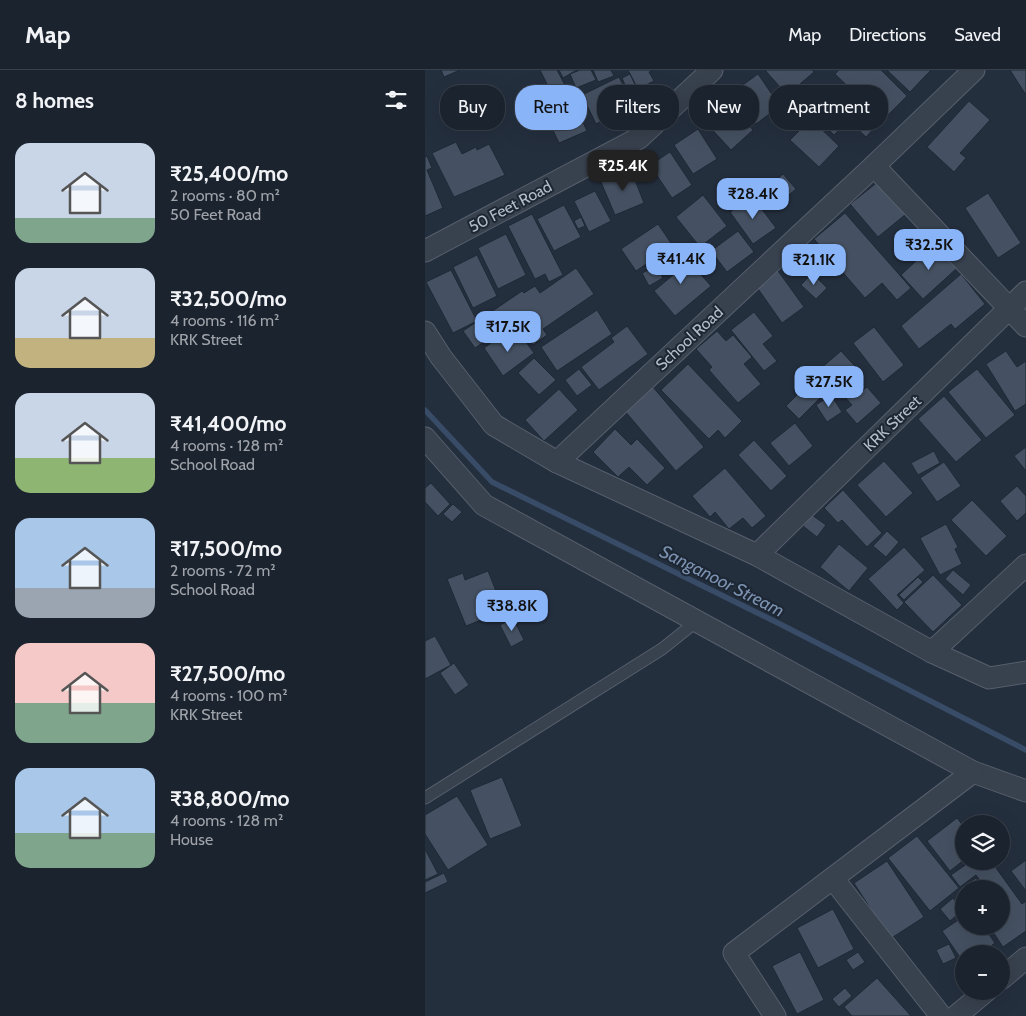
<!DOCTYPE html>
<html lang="en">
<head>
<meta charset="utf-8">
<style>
  :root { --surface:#1b232e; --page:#242b36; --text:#f1f3f6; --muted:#a0a4aa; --line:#39404a; --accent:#8ab4f8 }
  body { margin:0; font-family:Cabin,sans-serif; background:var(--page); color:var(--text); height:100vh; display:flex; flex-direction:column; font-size:19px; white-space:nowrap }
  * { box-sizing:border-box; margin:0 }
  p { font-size:16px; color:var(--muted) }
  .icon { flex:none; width:28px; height:28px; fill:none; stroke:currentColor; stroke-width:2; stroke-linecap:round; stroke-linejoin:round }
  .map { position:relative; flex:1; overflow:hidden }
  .sheet { display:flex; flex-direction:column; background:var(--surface); width:425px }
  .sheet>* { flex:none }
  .top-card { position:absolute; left:15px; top:15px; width:475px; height:45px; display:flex; gap:10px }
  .controls { position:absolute; left:530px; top:745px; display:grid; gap:10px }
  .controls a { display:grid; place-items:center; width:55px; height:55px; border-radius:50%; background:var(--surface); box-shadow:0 5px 20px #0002,0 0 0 1px var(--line); font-size:25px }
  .price { position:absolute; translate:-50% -42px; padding:0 11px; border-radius:10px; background:var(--accent); color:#111; font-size:16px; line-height:32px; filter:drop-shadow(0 1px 2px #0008) }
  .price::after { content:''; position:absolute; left:50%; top:30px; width:15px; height:11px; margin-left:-8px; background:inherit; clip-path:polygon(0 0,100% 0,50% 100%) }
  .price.on { background:#222; color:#fff }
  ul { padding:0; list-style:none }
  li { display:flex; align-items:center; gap:15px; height:125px; padding:0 15px }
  li span { display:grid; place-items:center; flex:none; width:140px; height:100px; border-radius:15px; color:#555 }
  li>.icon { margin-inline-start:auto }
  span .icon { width:60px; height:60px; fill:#fffc; stroke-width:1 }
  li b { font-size:21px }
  h2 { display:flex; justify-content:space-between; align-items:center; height:60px; padding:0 15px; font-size:21px }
  .pill { padding:0 18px; border-radius:20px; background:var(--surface); box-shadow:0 5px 20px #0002,0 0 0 1px var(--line); font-size:18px; line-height:45px }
  .pill.on { background:var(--accent); color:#111 }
  header { display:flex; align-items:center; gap:30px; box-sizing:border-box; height:70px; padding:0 25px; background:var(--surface); border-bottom:1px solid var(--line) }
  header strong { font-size:24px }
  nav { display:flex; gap:28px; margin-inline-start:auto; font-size:18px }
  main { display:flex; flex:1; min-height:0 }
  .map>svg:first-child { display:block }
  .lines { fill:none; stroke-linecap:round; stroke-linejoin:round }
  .stream { stroke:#394c67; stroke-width:5.5 }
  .building { fill:#455162; stroke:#1f2835 }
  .lane-casing { stroke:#565f6c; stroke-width:13 }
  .street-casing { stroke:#565f6c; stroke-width:23 }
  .lane { stroke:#38414e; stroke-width:11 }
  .street { stroke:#38414e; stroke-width:21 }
  .labels { text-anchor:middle; stroke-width:4; stroke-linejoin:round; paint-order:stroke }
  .street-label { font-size:16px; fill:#b4bcc9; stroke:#1d2633 }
  .water-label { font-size:18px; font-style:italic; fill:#7c92b1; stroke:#1d2633 }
</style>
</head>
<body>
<header>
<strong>Map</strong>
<nav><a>Map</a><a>Directions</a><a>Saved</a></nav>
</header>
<main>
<section class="sheet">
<h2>8 homes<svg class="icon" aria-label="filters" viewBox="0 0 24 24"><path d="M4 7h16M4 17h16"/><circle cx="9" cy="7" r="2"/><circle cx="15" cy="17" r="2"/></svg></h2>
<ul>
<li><span style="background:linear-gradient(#c9d6e8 75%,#7fa58c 0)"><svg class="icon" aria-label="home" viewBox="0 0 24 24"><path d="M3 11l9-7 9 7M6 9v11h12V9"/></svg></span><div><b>₹25,400/mo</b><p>2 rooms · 80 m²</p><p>50 Feet Road</p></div></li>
<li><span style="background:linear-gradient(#c9d6e8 70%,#c2b280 0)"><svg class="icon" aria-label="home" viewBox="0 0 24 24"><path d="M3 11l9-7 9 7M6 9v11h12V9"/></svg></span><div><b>₹32,500/mo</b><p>4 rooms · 116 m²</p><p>KRK Street</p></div></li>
<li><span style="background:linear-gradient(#c9d6e8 65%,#8fb573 0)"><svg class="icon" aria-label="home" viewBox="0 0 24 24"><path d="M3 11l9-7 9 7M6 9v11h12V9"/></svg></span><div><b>₹41,400/mo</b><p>4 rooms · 128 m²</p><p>School Road</p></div></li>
<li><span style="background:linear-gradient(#a9c7e8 70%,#9aa5b1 0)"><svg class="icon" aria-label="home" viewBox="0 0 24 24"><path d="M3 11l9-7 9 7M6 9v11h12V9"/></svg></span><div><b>₹17,500/mo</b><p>2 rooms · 72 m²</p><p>School Road</p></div></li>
<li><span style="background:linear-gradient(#f6c9c9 60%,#7fa58c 0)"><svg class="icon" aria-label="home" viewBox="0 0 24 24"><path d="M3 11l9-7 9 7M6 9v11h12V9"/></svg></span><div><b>₹27,500/mo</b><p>4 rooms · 100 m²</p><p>KRK Street</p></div></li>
<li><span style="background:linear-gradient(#a9c7e8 65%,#7fa58c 0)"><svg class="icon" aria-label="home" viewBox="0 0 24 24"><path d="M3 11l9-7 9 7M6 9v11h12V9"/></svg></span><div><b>₹38,800/mo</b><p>4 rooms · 128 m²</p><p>House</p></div></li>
</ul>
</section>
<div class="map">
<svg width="601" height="946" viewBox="0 0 601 946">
  <rect width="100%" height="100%" fill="#242f3e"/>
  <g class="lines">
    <polyline class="stream" points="0,340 67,412 355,554 601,680"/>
  </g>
  <g class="building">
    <polygon points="16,0 35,0 19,7"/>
    <polygon points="115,0 132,0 141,17 127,24"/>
    <polygon points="134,0 152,0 138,8"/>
    <polygon points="155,0 166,0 171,10 151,18 145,4"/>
    <polygon points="168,0 186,0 189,6 173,12"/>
    <polygon points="203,0 228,0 224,2 229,11 213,19"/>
    <polygon points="340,0 387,0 389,2 362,25"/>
    <polygon points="414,0 456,0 482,26 458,50 410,4"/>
    <polygon points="462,0 506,0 485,22"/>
    <polygon points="585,0 601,0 601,25"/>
    <polygon points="205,4 212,19 204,24 197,8"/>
    <polygon points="333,4 355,36 331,54 308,22"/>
    <polygon points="194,7 203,25 188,32 193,42 171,54 157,25"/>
    <polygon points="390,18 407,34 401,40 418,56 409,65 376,32"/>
    <polygon points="421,21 454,53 441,67 427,54 423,58 404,40"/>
    <polygon points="148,30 162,61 134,73 127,58 120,61 113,45"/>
    <polygon points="544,31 565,50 535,83 541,88 529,102 502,77"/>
    <polygon points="302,32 328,60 306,80 280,52"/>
    <polygon points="386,49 414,76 394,97 365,70"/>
    <polygon points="273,59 292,89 268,104 249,75"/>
    <polygon points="31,72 37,84 51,77 52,80 64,74 80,105 29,127 7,83"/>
    <polygon points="245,82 267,115 247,128 225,95"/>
    <polygon points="2,86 7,98 2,100 18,138 0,146 0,87"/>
    <polygon points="206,100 219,133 190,145 176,112"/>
    <polygon points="358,104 371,119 357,131 344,116"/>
    <polygon points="454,111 481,144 453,167 425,134"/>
    <polygon points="170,121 186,151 164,162 149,131"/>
    <polygon points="563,123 596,173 573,188 540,138"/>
    <polygon points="278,125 302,156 275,177 251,147"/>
    <polygon points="327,126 351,158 328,174 305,142"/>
    <polygon points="139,135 156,167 129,181 112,149"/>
    <polygon points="420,143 486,218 472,230 457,213 440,228 389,169"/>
    <polygon points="107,144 138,205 124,212 120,204 110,209 83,156"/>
    <polygon points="156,147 160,156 153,159 149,151"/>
    <polygon points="233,154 248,176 211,201 196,179"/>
    <polygon points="313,161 329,182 302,202 286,181"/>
    <polygon points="81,164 101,205 73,219 53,178"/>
    <polygon points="510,173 532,198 498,229 476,205"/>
    <polygon points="255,181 286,216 250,246 229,221 248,205 239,195"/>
    <polygon points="52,185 72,226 48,238 28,197"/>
    <polygon points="348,194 379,237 357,253 331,216"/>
    <polygon points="232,196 238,208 224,216 217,203"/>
    <polygon points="151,198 169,224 118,259 122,265 108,275 101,264 94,269 84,255 50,278 38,261 97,221 99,223 110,216 115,223"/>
    <polygon points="26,200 52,251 28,263 1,212"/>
    <polygon points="387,203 402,218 391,229 376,215"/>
    <polygon points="536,204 560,234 530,259 526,254 494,279 476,256"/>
    <polygon points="172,240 187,264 132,301 116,277"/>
    <polygon points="329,242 348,266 338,274 352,291 339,301 306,260"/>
    <polygon points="202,256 223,284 174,320 156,297 189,272 186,268"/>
    <polygon points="449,257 479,295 458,312 428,273"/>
    <polygon points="82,261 91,273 98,268 109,283 78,306 59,278"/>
    <polygon points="292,261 301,271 308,265 327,287 319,294 336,314 313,333 284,300 287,297 271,279"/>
    <polygon points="416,281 438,305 428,314 435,322 442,317 456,333 432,354 420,340 427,335 395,299"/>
    <polygon points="581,281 592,297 601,291 601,334 590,341 561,294"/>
    <polygon points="109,288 131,310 114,325 93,303"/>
    <polygon points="263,294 317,351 300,368 293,360 284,369 236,320"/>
    <polygon points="154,299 167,315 152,326 140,310"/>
    <polygon points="552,299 590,345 561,368 523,322"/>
    <polygon points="388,309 401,322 374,349 361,336"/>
    <polygon points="227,316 279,377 251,401 199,340"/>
    <polygon points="134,319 153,340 119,371 100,350"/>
    <polygon points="406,325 417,342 402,352 391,335"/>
    <polygon points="519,326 557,370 531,392 493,349"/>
    <polygon points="370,353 388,376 364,396 345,373"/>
    <polygon points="190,359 206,375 212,369 240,398 222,415 204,397 193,407 168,382"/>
    <polygon points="329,370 362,406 346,421 313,385"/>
    <polygon points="601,377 601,401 589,386"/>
    <polygon points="509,381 515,393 493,405 486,393"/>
    <polygon points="459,391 488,423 461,447 432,415"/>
    <polygon points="519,392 536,416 512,432 495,408"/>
    <polygon points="300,398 341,446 327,458 318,448 304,459 290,442 285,447 267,426"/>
    <polygon points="6,413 25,434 13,446 0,432 0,418"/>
    <polygon points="592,416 601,426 601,443 592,451 575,431"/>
    <polygon points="418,420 457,463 442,477 417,450 413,453 399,438"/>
    <polygon points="547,430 582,466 561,486 526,450"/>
    <polygon points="28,434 37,442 27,452 18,444"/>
    <polygon points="387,445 401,455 392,467 378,456"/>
    <polygon points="521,454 533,477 530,479 537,494 515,505 495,468"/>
    <polygon points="462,461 474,472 461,487 448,476"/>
    <polygon points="414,474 443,498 424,521 395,497"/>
    <polygon points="479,477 500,500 472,525 479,533 472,540 443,509"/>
    <polygon points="528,500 546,515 538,525 520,509"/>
    <polygon points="63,501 79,541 41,556 22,509 38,503 40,510"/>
    <polygon points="508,505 537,535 508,562 479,532"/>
    <polygon points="493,507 498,512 479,530 474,525"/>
    <polygon points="88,548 99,570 86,577 75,555"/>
    <polygon points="10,566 26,595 0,609 0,571"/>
    <polygon points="29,593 44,615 30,625 15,603"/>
    <polygon points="77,707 97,756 65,769 45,720"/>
    <polygon points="32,726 63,775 23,800 0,764 0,745"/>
    <polygon points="532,748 539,757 539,790 525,801 502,771"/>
    <polygon points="492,766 534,818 505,841 463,788"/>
    <polygon points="0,779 13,804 0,810"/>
    <polygon points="601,790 601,821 586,801"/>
    <polygon points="462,791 499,847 465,869 429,813"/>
    <polygon points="546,791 566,791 597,834 601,831 601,861 578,877 564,856 576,856 576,819 561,819 551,805 535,817 526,805"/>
    <polygon points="19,803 23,812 0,823 0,812"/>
    <polygon points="551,808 558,819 539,819 539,821 536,818"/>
    <polygon points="528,828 538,840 525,851 515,839"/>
    <polygon points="408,839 429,879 393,898 372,858"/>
    <polygon points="539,846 539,856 558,856 570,873 555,884 539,884 539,893 517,861"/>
    <polygon points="524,874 531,888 518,894 511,880"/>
    <polygon points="375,882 399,930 372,944 347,896"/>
    <polygon points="433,882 440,892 428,900 421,890"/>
    <polygon points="452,908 486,946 427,946 419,937"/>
    <polygon points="420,918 427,926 414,937 407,929"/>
  </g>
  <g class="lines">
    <g class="lane-casing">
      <polyline id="lane" points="0,728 237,579 272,551"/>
    </g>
    <g class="street-casing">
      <g id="street">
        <polyline points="449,96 601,256"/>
        <polyline points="0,181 214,68 287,0"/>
        <polyline points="0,262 16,287 69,355 132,392 332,485 507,582 564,608 601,602"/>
        <polyline points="0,368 59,435 548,702 601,721"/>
        <polyline points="132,392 449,96 549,0"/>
        <polyline points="332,485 601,222"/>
        <polyline points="507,582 601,495"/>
        <polyline points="409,810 516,946"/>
        <polyline points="576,909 601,888"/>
        <polyline points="350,946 309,883 548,702"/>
        <polyline points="531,946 561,921"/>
      </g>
    </g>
    <use href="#lane" class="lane"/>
    <use href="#street" class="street"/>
  </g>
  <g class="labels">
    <g class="street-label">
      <text transform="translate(85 136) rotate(-28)" y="6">50 Feet Road</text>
      <text transform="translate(264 268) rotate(-43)" y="6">School Road</text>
      <text transform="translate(467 353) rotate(-44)" y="6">KRK Street</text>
    </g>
    <g class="water-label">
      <text transform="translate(297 511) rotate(27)" y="6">Sanganoor Stream</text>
    </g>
  </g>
</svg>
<div class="controls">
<a><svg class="icon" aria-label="layers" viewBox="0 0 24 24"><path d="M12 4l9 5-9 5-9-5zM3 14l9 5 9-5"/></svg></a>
<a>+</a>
<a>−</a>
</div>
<b class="price on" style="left:198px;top:122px">₹25.4K</b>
<b class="price" style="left:328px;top:150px">₹28.4K</b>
<b class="price" style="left:504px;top:201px">₹32.5K</b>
<b class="price" style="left:256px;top:215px">₹41.4K</b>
<b class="price" style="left:389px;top:216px">₹21.1K</b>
<b class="price" style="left:83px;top:283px">₹17.5K</b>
<b class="price" style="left:404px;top:338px">₹27.5K</b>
<b class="price" style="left:87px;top:562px">₹38.8K</b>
<div class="top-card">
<a class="pill">Buy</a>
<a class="pill on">Rent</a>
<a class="pill">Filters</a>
<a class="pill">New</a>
<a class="pill">Apartment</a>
</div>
</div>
</main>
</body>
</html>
